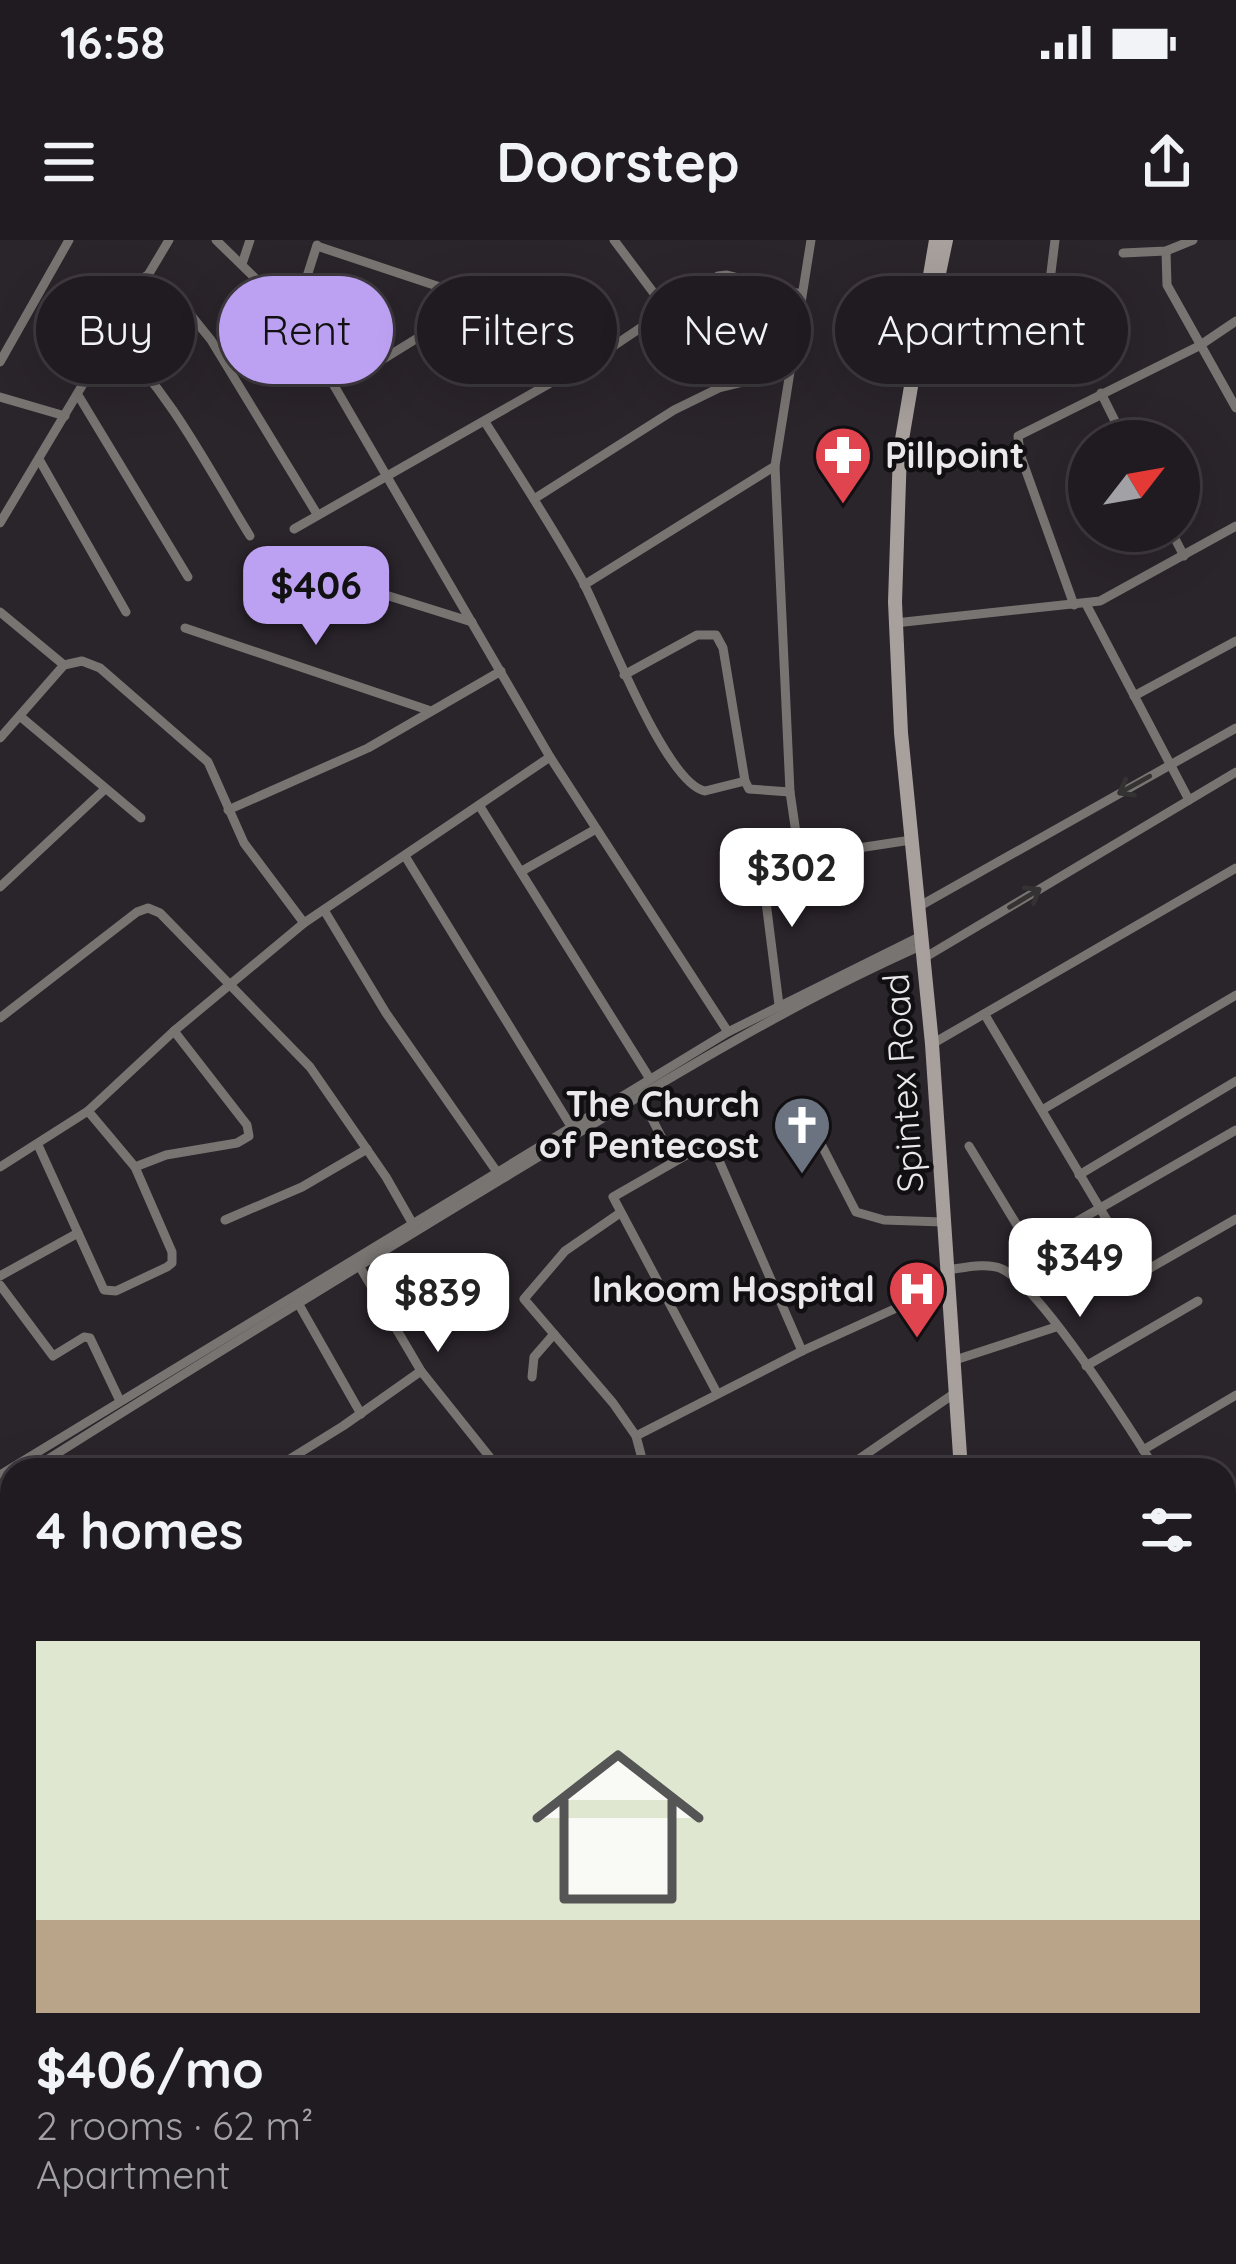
<!DOCTYPE html>
<html lang="en">
<head>
<meta charset="utf-8">
<style>
  :root { --surface:#201b20; --page:#2d282d; --text:#f1f3f6; --muted:#a2a1a5; --line:#3d393e; --accent:#bca0f2 }
  body { margin:0; font-family:Quicksand,sans-serif; background:var(--page); color:var(--text); height:100vh; display:flex; flex-direction:column; font-size:45px; white-space:nowrap }
  * { box-sizing:border-box; margin:0 }
  p { font-size:39px; color:var(--muted) }
  .icon { flex:none; width:66px; height:66px; fill:none; stroke:currentColor; stroke-width:2; stroke-linecap:round; stroke-linejoin:round }
  .map { position:relative; flex:1; overflow:hidden }
  .sheet { position:absolute; left:0px; top:1218px; width:1236px; height:807px; display:flex; flex-direction:column; background:var(--surface); border-radius:36px 36px 0 0; box-shadow:0 12px 48px #0002,0 0 0 3px var(--line) }
  .sheet>* { flex:none }
  .top-card { position:absolute; left:36px; top:36px; width:1164px; height:108px; display:flex; gap:24px }
  .needle { width:78px; rotate:59deg }
  .tools { position:absolute; left:1068px; top:180px; display:grid; gap:24px }
  .tools a { display:grid; place-items:center; width:132px; height:132px; border-radius:50%; background:var(--surface); box-shadow:0 12px 48px #0002,0 0 0 3px var(--line); font-size:60px }
  .price { position:absolute; translate:-50% -102px; padding:0 27px; border-radius:24px; background:#fff; color:#222; font-size:39px; line-height:78px; filter:drop-shadow(0 3px 6px #0008) }
  .price::after { content:''; position:absolute; left:50%; top:72px; width:36px; height:27px; margin-left:-18px; background:inherit; clip-path:polygon(0 0,100% 0,50% 100%) }
  .price.selected { background:var(--accent); color:#111 }
  ul { padding:0; list-style:none }
  li { display:grid; align-content:center; gap:24px; height:636px; padding:0 36px }
  li+li { border-top:3px solid var(--line) }
  li span { display:grid; place-items:center; height:372px; border-radius:0px; color:#555 }
  li>.icon { margin-inline-start:auto }
  span .icon { width:216px; height:216px; fill:#fffc; stroke-width:1 }
  li b { font-size:51px }
  h2 { display:flex; justify-content:space-between; align-items:center; height:144px; padding:0 36px; font-size:51px }
  .chip { padding:0 42px; border-radius:54px; background:var(--surface); box-shadow:0 12px 48px #0002,0 0 0 3px var(--line); font-size:42px; line-height:108px }
  .chip.selected { background:var(--accent); color:#111 }
  .status { display:flex; justify-content:space-between; align-items:center; height:84px; padding:0 60px; background:var(--surface); direction:ltr }
  .status svg { height:33px; fill:currentColor }
  header { display:flex; justify-content:space-between; align-items:center; height:156px; padding:0 36px; background:var(--surface); font-size:54px; font-weight:700 }
  .map>svg:first-child { display:block }
  .lines { fill:none; stroke-linecap:round; stroke-linejoin:round }
  .street { stroke:#787471; stroke-width:9 }
  .secondary { stroke:#a7a09c; stroke-width:14 }
  .oneway { stroke:#353233 }
  .labels { text-anchor:middle; stroke-width:9; stroke-linejoin:round; paint-order:stroke }
  .poi-label { font-size:36px; font-weight:bold; fill:#ebe8ec; stroke:#110f12; text-anchor:end }
  .street-label { font-size:36px; fill:#ebe8ec; stroke:#110f12 }
</style>
</head>
<body>
<div class="status"><b>16:58</b><svg viewBox="0 0 49 12"><path d="M0 12V9h3v3zM5 12V6h3v6zM10 12V3h3v9zM15 12V0h3v12zM26 1h20v11H26zM47 4h2v5h-2z"/></svg></div>
<header><svg class="icon" aria-label="menu" viewBox="0 0 24 24"><path d="M4 6h16M4 12h16M4 18h16"/></svg>Doorstep<svg class="icon" aria-label="share" viewBox="0 0 24 24"><path d="M12 15V3M7 8l5-5 5 5M5 13v7h14v-7"/></svg></header>
<div class="map">
<svg width="1236" height="2024" viewBox="0 0 1236 2024">
  <rect width="100%" height="100%" fill="#2a242b"/>
  <g class="lines">
    <g class="street">
      <polyline points="216,0 293,75 550,517 728,792"/>
      <polyline points="614,0 668,72"/>
      <polyline points="811,0 775,226 790,552 797,600 806,616 911,600"/>
      <polyline points="317,6 479,60 603,113"/>
      <polyline points="1166,11 1167,45 1236,168"/>
      <polyline points="1123,13 1166,11 1193,0"/>
      <polyline points="242,24 250,0"/>
      <polyline points="146,36 190,74 211,100 317,274"/>
      <polyline points="301,55 317,5"/>
      <polyline points="1045,81 1055,0"/>
      <path d="M 112,97 C 171,153 208,228 250,296"/>
      <polyline points="0,122 69,0"/>
      <polyline points="356,136 479,60"/>
      <polyline points="1101,153 1125,201"/>
      <polyline points="78,155 188,337"/>
      <polyline points="0,157 65,176"/>
      <path d="M 485,182 C 518,234 552,286 582,340 C 603,379 665,544 705,551 L 745,541"/>
      <polyline points="40,221 126,372"/>
      <polyline points="534,259 674,170 719,148 791,130"/>
      <polyline points="0,283 169,0"/>
      <polyline points="294,289 603,113 718,36 727,35 801,54"/>
      <polyline points="1171,291 1184,316"/>
      <polyline points="293,326 472,382"/>
      <polyline points="584,345 775,226"/>
      <polyline points="1086,364 1189,560"/>
      <polyline points="1074,365 1020,214 1018,196 1199,106 1236,81"/>
      <polyline points="0,372 64,425"/>
      <polyline points="895,383 1100,361 1236,286"/>
      <polyline points="185,388 431,471"/>
      <polyline points="624,435 697,395 716,395 723,408 745,541 749,549 790,552"/>
      <polyline points="1134,456 1236,401"/>
      <polyline points="21,477 141,578"/>
      <polyline points="0,498 64,425 82,421 100,428 208,522 244,603 304,683"/>
      <polyline points="479,565 650,839"/>
      <polyline points="228,570 368,508 501,431"/>
      <polyline points="405,616 572,888"/>
      <polyline points="522,631 596,589"/>
      <polyline points="0,647 105,549"/>
      <polyline points="918,667 1236,488"/>
      <polyline points="324,670 386,773 497,932"/>
      <polyline points="924,718 1236,532"/>
      <polyline points="779,765 762,630 806,616"/>
      <polyline points="985,775 1136,1029 1145,1031 1236,979"/>
      <polyline points="0,778 137,672 148,668 160,673 310,827 386,937 414,986"/>
      <polyline points="932,804 1236,628"/>
      <polyline points="640,856 674,921"/>
      <polyline points="1042,870 1236,755"/>
      <polyline points="804,871 856,972 884,980 943,982"/>
      <polyline points="38,905 104,1050 116,1051 167,1027 172,1023 172,1012 135,927 88,871"/>
      <polyline points="969,906 1026,1000 1036,1005 1236,890"/>
      <polyline points="0,927 88,871 174,791 304,683 550,517"/>
      <polyline points="135,927 166,915 237,903 249,896 247,885 174,791"/>
      <polyline points="1079,935 1236,841"/>
      <polyline points="620,973 565,1011 524,1059 613,1163 636,1196 645,1230"/>
      <polyline points="225,980 302,947 367,909"/>
      <polyline points="357,1022 421,1131 500,1230"/>
      <path d="M 947,1030 C 963,1028 987,1022 1002,1029 C 1039,1045 1131,1190 1156,1230"/>
      <polyline points="0,1036 78,993"/>
      <polyline points="0,1045 53,1116 84,1097 90,1098 120,1161"/>
      <polyline points="298,1063 361,1174"/>
      <polyline points="952,1121 1056,1087"/>
      <polyline points="1086,1126 1198,1061"/>
      <polyline points="532,1137 534,1117 554,1094"/>
      <polyline points="717,1153 613,957 702,906 709,904 714,909 802,1111"/>
      <polyline points="636,1196 802,1111 947,1045"/>
      <polyline points="1143,1210 1236,1155"/>
      <path d="M 31,1230 C 187,1131 344,1035 502,939 C 640,856 776,770 923,705"/>
      <polyline points="272,1230 343,1186 421,1131"/>
      <polyline points="843,1230 955,1153"/>
      <polyline points="0,1235 728,792 921,696"/>
      <polyline points="0,1249 12,1242"/>
      <polyline points="1224,1265 1236,1259"/>
      <polyline points="1224,1342 1236,1364"/>
      <polyline points="1224,1370 1236,1366"/>
      <polyline points="0,1383 12,1376"/>
      <polyline points="0,1523 12,1545"/>
      <polyline points="1224,1536 1236,1556"/>
      <polyline points="1224,1583 1236,1579"/>
      <polyline points="0,1586 12,1579"/>
      <polyline points="1228,1739 1236,1752"/>
      <polyline points="0,1788 12,1781"/>
      <polyline points="0,1842 12,1864"/>
      <polyline points="1224,1859 1236,1853"/>
      <polyline points="0,1940 12,1933"/>
      <polyline points="0,1947 12,1951"/>
      <polyline points="1224,2000 1236,1993"/>
      <polyline points="140,2013 140,2024"/>
      <polyline points="492,2013 501,2024"/>
      <polyline points="728,2013 733,2024"/>
      <polyline points="1061,2013 1067,2024"/>
      <polyline points="1165,2013 1172,2024"/>
      <polyline points="226,2024 228,2013"/>
      <polyline points="292,2024 304,2013"/>
      <polyline points="427,2024 440,2013"/>
      <polyline points="603,2024 610,2013"/>
      <polyline points="1190,2024 1205,2013"/>
    </g>
    <g class="secondary">
      <polyline points="936,0 900,211 895,362 901,493 932,804 961,1230"/>
      <polyline points="923,91 929,81 946,0"/>
      <polyline points="938,2024 938,2013"/>
    </g>
  </g>
  <defs><path id="oneway-shaft" d="M-6 0H5M1.5-3L5.5 0L1.5 3" fill="none" stroke-width="1.6" stroke-linecap="round" stroke-linejoin="round" transform="scale(3)"/></defs>
  <g class="oneway">
    <use href="#oneway-shaft" transform="translate(1134 545) rotate(151)"/>
    <use href="#oneway-shaft" transform="translate(1025 658) rotate(-31)"/>
  </g>
  <defs>
    <g id="pharmacy-pin" transform="scale(3)"><path d="M0 17L-7.5 6A9.5 9.5 0 1 1 7.5 6Z" fill="#e0444e" stroke="#110f12"/><path d="M-2-6h4v4h4v4h-4v4h-4v-4h-4v-4h4Z" fill="#fff"/></g>
    <g id="church-pin" transform="scale(3)"><path d="M0 17L-7.5 6A9.5 9.5 0 1 1 7.5 6Z" fill="#6b7280" stroke="#110f12"/><path d="M-1.2-6h2.4v3.5h3.3v2.4h-3.3V6h-2.4V-.1h-3.3v-2.4h3.3Z" fill="#fff"/></g>
    <g id="hospital-pin" transform="scale(3)"><path d="M0 17L-7.5 6A9.5 9.5 0 1 1 7.5 6Z" fill="#e0444e" stroke="#110f12"/><path d="M-5-5h3v3.5h4V-5h3V5h-3V1.5h-4V5h-3Z" fill="#fff"/></g>
  </defs>
  <g fill-rule="evenodd">
    <use href="#pharmacy-pin" x="843" y="215"/>
    <use href="#church-pin" x="802" y="885"/>
    <use href="#hospital-pin" x="917" y="1049"/>
  </g>
  <g class="labels">
    <g class="poi-label">
      <text x="885" y="228" text-anchor="start">Pillpoint</text>
      <text x="760" y="877">The Church<tspan x="760" dy="41">of Pentecost</tspan></text>
      <text x="875" y="1062">Inkoom Hospital</text>
    </g>
    <g class="street-label">
      <text transform="translate(903 843) rotate(-94)" y="13">Spintex Road</text>
    </g>
  </g>
</svg>
<div class="tools">
<a><svg class="needle" viewBox="-14 -14 28 28"><path d="M0-13l5 13h-10z" fill="#e53935"/><path d="M0 13l5-13h-10z" fill="#a2a1a5"/></svg></a>
</div>
<b class="price selected" style="left:316px;top:408px">$406</b>
<b class="price" style="left:792px;top:690px">$302</b>
<b class="price" style="left:1080px;top:1080px">$349</b>
<b class="price" style="left:438px;top:1115px">$839</b>
<div class="top-card">
<a class="chip">Buy</a>
<a class="chip selected">Rent</a>
<a class="chip">Filters</a>
<a class="chip">New</a>
<a class="chip">Apartment</a>
</div>
<section class="sheet">
<h2>4 homes<svg class="icon" aria-label="filters" viewBox="0 0 24 24"><path d="M4 7h16M4 17h16"/><circle cx="9" cy="7" r="2"/><circle cx="15" cy="17" r="2"/></svg></h2>
<ul>
<li><span style="background:linear-gradient(#dfe7d0 75%,#b9a48a 0)"><svg class="icon" aria-label="home" viewBox="0 0 24 24"><path d="M3 11l9-7 9 7M6 9v11h12V9"/></svg></span><div><b>$406/mo</b><p>2 rooms · 62 m²</p><p>Apartment</p></div></li>
</ul>
</section>
</div>
</body>
</html>
